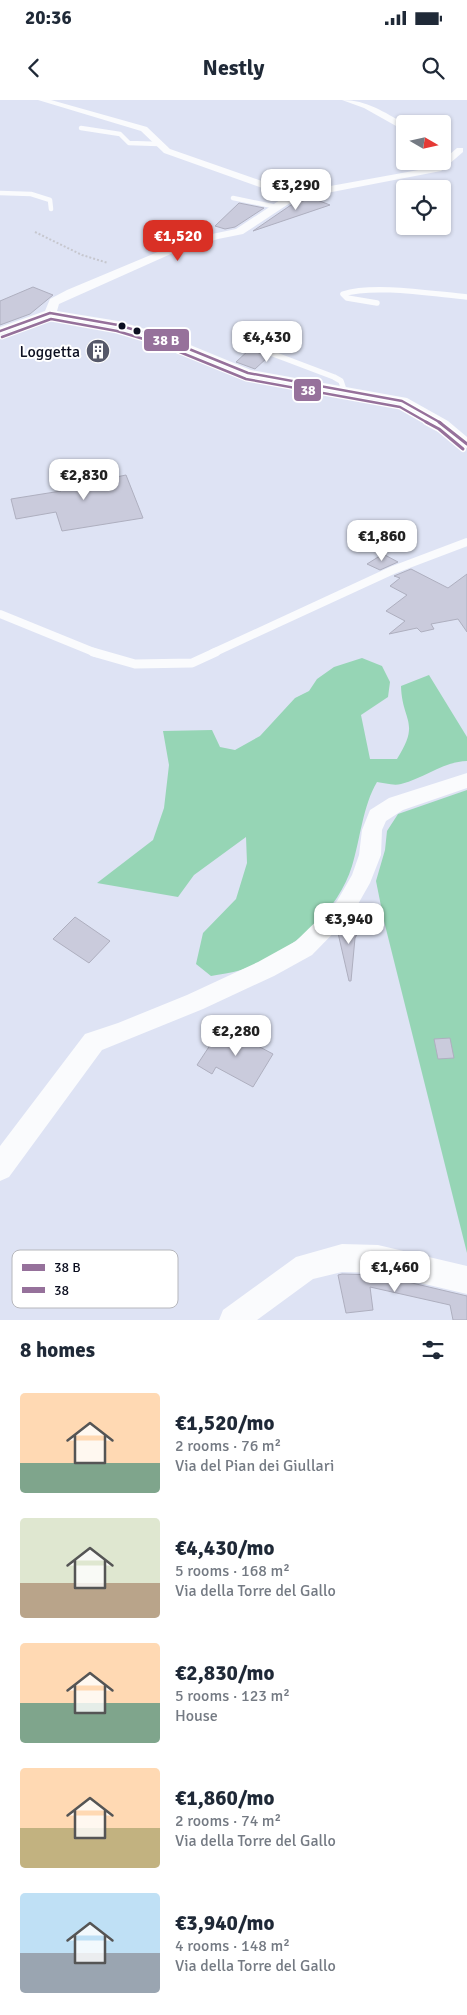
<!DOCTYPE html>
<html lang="en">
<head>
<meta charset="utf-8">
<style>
  :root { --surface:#fff; --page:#f6f6f7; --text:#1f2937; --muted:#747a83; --accent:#d93025 }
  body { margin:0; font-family:Signika,sans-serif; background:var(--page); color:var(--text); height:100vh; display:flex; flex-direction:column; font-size:19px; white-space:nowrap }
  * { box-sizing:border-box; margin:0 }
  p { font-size:16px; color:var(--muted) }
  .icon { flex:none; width:28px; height:28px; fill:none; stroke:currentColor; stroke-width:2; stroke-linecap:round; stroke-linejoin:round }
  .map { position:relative; height:1220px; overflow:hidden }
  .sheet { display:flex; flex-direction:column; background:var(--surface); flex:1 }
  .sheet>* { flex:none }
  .needle { width:32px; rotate:99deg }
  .buttons { position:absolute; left:396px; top:15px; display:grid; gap:10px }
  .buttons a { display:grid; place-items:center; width:55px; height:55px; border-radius:5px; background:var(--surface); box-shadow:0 1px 4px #0004; font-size:25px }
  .price { position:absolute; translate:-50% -42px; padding:0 11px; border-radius:10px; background:#fff; color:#222; font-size:16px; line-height:32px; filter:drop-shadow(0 1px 2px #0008) }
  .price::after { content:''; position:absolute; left:50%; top:30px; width:15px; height:11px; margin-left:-8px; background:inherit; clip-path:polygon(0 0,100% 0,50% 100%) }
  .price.active { background:var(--accent); color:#fff }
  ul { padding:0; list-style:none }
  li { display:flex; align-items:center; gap:15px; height:125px; padding:0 20px }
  li span { display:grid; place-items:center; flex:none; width:140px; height:100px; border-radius:5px; color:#555 }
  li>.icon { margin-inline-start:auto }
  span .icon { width:60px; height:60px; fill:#fffc; stroke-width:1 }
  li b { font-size:21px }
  h2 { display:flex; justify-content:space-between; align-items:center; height:60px; padding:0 20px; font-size:21px }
  .status { display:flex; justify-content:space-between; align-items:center; height:35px; padding:0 25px; background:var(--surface); direction:ltr }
  .status svg { height:14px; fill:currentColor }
  header { display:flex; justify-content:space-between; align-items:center; height:65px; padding:0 20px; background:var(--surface); font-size:22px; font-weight:700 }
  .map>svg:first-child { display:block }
  .green { fill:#96d5b5 }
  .building { fill:#cacbdc; stroke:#aeafbf }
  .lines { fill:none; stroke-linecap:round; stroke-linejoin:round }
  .path { stroke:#c6c7ce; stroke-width:2; stroke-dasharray:2 2; stroke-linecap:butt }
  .service-far3 { stroke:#fafbfd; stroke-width:4.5 }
  .service-far2 { stroke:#fafbfd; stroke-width:5.5 }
  .service-far1 { stroke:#fafbfd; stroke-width:8 }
  .service { stroke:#fafbfd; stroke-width:9 }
  .minor { fill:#fafbfd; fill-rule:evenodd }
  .bus-1-far1-casing { stroke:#fff; stroke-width:5 }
  .bus-1-casing { stroke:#fff; stroke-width:6 }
  .bus-2-far1-casing { stroke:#fff; stroke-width:5 }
  .bus-2-casing { stroke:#fff; stroke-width:6 }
  .bus-1-far1 { stroke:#96719b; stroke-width:2.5 }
  .bus-1 { stroke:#96719b; stroke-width:3 }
  .bus-2-far1 { stroke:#96719b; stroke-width:2.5 }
  .bus-2 { stroke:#96719b; stroke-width:3 }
  .bus-dot { fill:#0c0f20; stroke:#fff; stroke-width:2 }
  .labels { text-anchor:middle; stroke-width:4; stroke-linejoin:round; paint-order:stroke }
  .far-poi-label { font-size:16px; fill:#0c0f20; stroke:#fff; text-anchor:end }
  .key { fill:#fff; stroke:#b6b7bc; stroke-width:1 }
  .key-label { font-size:14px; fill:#0c0f20 }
  .line-badge { stroke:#fff; stroke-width:2 }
  .badge-label { font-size:14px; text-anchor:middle; font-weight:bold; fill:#fff }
</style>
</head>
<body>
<div class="status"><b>20:36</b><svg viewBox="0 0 49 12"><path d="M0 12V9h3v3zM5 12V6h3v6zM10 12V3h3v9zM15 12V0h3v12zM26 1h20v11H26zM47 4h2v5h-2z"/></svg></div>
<header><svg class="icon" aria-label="back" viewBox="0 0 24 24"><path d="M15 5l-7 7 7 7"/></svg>Nestly<svg class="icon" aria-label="search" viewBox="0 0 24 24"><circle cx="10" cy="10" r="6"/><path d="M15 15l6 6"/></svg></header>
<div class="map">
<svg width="467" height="1220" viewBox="0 0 467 1220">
  <rect width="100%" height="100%" fill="#dee3f4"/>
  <g class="green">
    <path d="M 362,558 L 382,566 L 390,582 L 388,597 L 361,615 L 370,659 L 397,659 C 421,621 402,622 401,586 L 429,575 L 467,637 L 467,661 C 442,662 425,678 401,684 C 394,686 384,683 377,682 C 363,705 360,740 352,766 C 337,815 288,854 241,870 C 231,873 220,874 211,876 L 196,864 L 203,833 L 236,799 L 247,763 L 246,737 L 194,775 L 178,797 L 97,783 L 153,740 L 164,708 L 169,665 L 163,631 L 212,630 L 220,647 L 235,650 L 260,636 L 295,598 L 309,591 L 317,579 L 334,567 Z"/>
    <polygon points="467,690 467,1153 384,821 376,781 385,750 387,731 398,714"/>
  </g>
  <g class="building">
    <polygon points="312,98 330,105 253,131 291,105"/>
    <polygon points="239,103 264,108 235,127 225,129 215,126"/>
    <polygon points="33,187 53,195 30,214 0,225 0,201"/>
    <polygon points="250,249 268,257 255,269 236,262"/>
    <polygon points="103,368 107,379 126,375 143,418 62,431 56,412 16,419 11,399 61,391 56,375"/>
    <polygon points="383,454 398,462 380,470 367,464"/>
    <polygon points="411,469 448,488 467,474 467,532 458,519 431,524 434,529 421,532 417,528 389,534 405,521 386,511 407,495 390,486 400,478 394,476"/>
    <polygon points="75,817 110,841 89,863 53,839"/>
    <polygon points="351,821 361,827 355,838 351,881 349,881 338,833"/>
    <polygon points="222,927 273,954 253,987 216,967 212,974 197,965"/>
    <polygon points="450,938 454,958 438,959 434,939"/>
    <polygon points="342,1174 378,1175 467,1196 467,1220 453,1220 450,1205 370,1187 373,1210 346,1213 338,1175"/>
  </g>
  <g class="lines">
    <polyline class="path" points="35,132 82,155 108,163"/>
    <g class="service-far3">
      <polyline points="81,28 120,34 129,43 159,44"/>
      <polyline points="0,93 31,94 50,100 51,109"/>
      <polyline points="233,98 277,107"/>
    </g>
    <g class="service-far2">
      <path d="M 377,203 L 347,198 L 343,194 C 374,184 433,194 467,197"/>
      <polyline points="260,249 334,277 341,281 344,290"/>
    </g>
    <g class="service-far1">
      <polyline points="0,514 96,553"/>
      <polyline points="213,553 393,470 467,442"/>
    </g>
    <polyline class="service" points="93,552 135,564 192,563 216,552"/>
    <g class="minor">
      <polygon points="38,0 51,0 147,27 170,49 273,85 283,90 288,97 303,91 435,67 457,48 463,48 463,52 441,71 306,97 290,103 243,134 218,139 173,153 59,204 57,211 118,221 166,235 251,270 407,298 448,321 467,337 467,348 462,347 438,327 398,304 243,276 158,241 116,228 51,217 0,235 0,227 45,211 50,199 67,190 165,149 212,134 236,129 280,100 275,94 265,89 164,53 141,31"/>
      <path d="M 342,0 C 367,0 384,12 405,24 L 405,31 L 364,8 Z"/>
      <polygon points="467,673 467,688 403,710 386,721 382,730 381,755 370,783 353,813 312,855 274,876 203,909 102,950 9,1077 0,1081 0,1046 85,934 118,923 187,895 258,862 296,841 337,801 352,775 359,755 362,730 370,710 389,698"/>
      <polygon points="342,1144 378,1145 467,1166 467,1194 378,1173 342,1172 313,1179 257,1220 219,1220 223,1210 296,1157"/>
    </g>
    <g class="bus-1-far1-casing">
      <polyline id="bus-1-far1" points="0,231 50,213 118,225 162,238 248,273 402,301 441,323"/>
    </g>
    <g class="bus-1-casing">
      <polyline id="bus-1" points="439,322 467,344"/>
    </g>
    <g class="bus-2-far1-casing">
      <polyline id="bus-2-far1" points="2,237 51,219 117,231 160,244 246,279 400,307 428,323"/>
    </g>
    <g class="bus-2-casing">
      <polyline id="bus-2" points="426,322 439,329 463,349"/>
    </g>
    <use href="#bus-1-far1" class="bus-1-far1"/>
    <use href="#bus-1" class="bus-1"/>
    <use href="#bus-2-far1" class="bus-2-far1"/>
    <use href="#bus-2" class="bus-2"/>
  </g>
  <defs>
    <g id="building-disc" transform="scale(1.25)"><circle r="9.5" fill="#56596a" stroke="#fff"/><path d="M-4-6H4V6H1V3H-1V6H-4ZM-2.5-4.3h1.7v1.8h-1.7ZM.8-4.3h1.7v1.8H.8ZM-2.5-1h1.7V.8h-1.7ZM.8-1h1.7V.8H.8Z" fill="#fff"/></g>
  </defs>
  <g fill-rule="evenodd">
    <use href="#building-disc" x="98" y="251"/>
  </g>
  <g class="bus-dot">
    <circle cx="122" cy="226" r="4.5"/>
    <circle cx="137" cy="231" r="4.5"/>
  </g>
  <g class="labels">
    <g class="far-poi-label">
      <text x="80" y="257">Loggetta</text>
    </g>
  </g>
  <rect x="12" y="1150" width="166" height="58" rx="8" class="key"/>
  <rect x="22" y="1164" width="23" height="7" fill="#96719b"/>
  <rect x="22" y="1187" width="23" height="6" fill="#96719b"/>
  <g class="key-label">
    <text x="54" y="1172">38 B</text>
    <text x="54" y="1195">38</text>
  </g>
  <g class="line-badge">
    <rect x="143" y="228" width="47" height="24" rx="5" fill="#96719b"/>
    <rect x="293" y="278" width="29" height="24" rx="5" fill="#96719b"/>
  </g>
  <g class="badge-label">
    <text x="166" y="245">38 B</text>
    <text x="308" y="295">38</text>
  </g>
</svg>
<div class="buttons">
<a><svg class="needle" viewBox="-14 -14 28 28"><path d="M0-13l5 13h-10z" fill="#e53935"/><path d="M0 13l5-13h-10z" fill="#747a83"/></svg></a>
<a><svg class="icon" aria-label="locate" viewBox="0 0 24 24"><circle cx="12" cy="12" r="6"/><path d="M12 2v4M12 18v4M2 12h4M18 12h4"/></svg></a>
</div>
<b class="price" style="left:296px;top:111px">€3,290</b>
<b class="price active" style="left:178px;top:162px">€1,520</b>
<b class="price" style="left:267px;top:263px">€4,430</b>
<b class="price" style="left:84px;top:401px">€2,830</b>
<b class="price" style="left:382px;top:462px">€1,860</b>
<b class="price" style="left:349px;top:845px">€3,940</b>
<b class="price" style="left:236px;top:957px">€2,280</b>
<b class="price" style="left:395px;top:1193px">€1,460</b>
</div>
<section class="sheet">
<h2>8 homes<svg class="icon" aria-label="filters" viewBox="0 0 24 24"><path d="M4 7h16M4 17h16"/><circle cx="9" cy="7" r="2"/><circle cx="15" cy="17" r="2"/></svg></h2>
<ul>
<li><span style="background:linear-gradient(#ffd9b3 70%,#7fa58c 0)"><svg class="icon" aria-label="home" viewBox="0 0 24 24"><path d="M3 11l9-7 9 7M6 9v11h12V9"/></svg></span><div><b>€1,520/mo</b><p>2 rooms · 76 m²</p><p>Via del Pian dei Giullari</p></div></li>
<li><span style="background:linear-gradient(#dfe7d0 65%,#b9a48a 0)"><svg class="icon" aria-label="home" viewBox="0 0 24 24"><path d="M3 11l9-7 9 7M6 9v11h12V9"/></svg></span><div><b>€4,430/mo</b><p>5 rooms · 168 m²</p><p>Via della Torre del Gallo</p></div></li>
<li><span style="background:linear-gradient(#ffd9b3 60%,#7fa58c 0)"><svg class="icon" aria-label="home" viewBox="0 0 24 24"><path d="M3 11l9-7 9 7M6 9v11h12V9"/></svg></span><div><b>€2,830/mo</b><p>5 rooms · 123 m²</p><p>House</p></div></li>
<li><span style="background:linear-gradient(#ffd9b3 60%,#c2b280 0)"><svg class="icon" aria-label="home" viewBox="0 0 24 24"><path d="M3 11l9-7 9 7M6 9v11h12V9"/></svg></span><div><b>€1,860/mo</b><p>2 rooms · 74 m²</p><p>Via della Torre del Gallo</p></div></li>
<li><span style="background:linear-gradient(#bfe0f5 60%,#9aa5b1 0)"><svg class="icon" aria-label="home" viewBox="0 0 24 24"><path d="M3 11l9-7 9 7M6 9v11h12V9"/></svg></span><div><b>€3,940/mo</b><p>4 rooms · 148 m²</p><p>Via della Torre del Gallo</p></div></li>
</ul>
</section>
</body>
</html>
